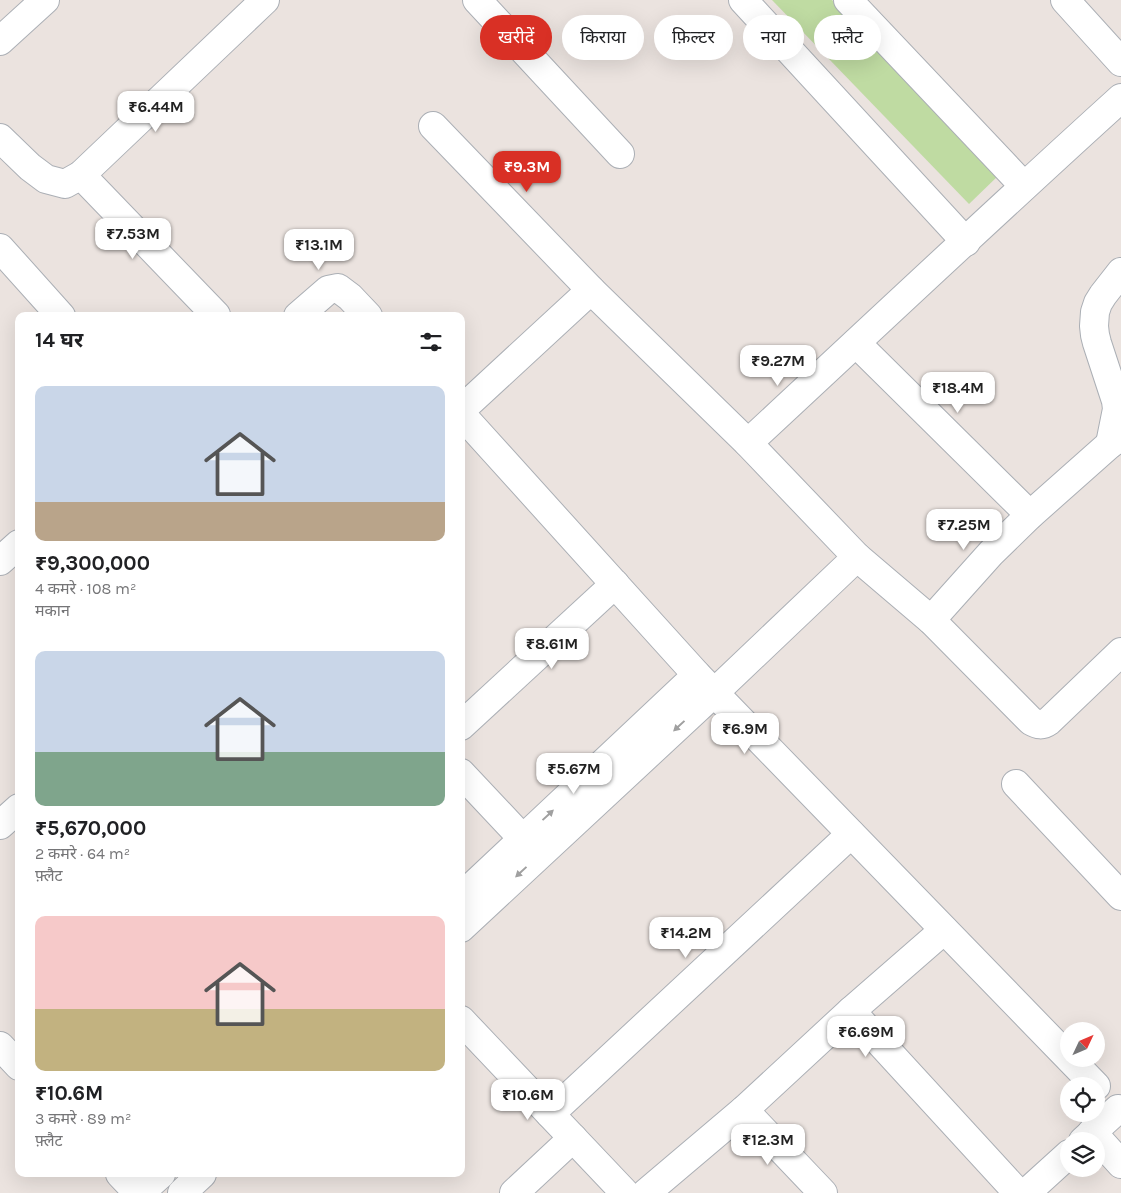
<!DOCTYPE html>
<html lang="hi">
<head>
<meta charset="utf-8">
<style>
  :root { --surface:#fff; --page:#f2f2f2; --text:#202124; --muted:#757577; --accent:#d93025 }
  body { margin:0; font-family:Karla,"Noto Sans Devanagari",sans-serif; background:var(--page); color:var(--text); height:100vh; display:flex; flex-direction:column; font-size:19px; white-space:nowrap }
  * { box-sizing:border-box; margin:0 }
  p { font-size:16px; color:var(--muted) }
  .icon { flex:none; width:28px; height:28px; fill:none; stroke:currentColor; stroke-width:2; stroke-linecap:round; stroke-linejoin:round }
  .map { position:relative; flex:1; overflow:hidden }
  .panel { position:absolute; left:15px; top:312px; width:450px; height:865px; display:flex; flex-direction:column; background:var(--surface); border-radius:10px; box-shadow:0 5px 20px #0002 }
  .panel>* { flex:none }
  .guide { position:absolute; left:480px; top:15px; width:475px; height:45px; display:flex; gap:10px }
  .needle { width:32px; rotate:46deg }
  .controls { position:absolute; left:1060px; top:1022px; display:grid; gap:10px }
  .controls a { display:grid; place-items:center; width:45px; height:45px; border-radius:50%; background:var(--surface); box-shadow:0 5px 20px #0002; font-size:25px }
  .price { position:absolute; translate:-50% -42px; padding:0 11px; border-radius:10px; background:#fff; color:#222; font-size:16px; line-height:32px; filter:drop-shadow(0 1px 2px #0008) }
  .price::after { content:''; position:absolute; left:50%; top:30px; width:15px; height:11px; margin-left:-8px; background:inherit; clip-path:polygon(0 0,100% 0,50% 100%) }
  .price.active { background:var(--accent); color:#fff }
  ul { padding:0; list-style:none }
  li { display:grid; align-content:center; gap:10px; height:265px; padding:0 20px }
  li span { display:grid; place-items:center; height:155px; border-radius:10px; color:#555 }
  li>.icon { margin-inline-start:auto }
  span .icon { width:90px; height:90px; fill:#fffc; stroke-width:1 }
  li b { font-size:21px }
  h2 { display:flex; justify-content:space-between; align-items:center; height:60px; padding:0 20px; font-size:21px }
  .tag { padding:0 18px; border-radius:22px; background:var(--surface); box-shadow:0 5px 20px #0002; font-size:18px; line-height:45px }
  .tag.active { background:var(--accent); color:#fff }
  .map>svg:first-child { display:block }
  .green { fill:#bfdba2 }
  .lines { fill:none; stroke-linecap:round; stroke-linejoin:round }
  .minor-casing { stroke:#abafb5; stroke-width:30 }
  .minor { stroke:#fff; stroke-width:28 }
  .oneway { fill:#a0a0a0 }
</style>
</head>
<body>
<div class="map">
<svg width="1121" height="1193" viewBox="0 0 1121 1193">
  <rect width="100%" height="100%" fill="#ebe3df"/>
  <polygon class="green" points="772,0 832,0 1000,174 969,204"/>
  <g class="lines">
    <g class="minor-casing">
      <g id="minor">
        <polyline points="477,0 620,154"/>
        <polyline points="743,0 966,242"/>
        <polyline points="848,0 1024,186"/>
        <polyline points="1065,0 1121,62"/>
        <polyline points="0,41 45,0"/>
        <polyline points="433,126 591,290"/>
        <polyline points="0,138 30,167 46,179 65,184 81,175 265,0"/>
        <polyline points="81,175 216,315"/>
        <polyline points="0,248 61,316"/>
        <polyline points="298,316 328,290 338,288 350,297 368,316"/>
        <polyline points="856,343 1030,515"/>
        <path d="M 461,410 L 591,290 L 748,443 C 872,328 995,212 1121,98"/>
        <polyline points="461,414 697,675 1096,1086"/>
        <polyline points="1110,444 1117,409 1116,401 1097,343 1095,335 1094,326 1095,312 1098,303 1103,295 1121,272"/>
        <path d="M 857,557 L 931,620 L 1031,721 C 1038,725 1042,726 1049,721 L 1121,652"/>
        <polyline points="0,561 19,544"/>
        <polyline points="931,620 991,553 1030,515 1110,444 1121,437"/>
        <polyline points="461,726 615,584"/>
        <polyline points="461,773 523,839 536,850"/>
        <polyline points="1016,784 1121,896"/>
        <polyline points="0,825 19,808"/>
        <polyline points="461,897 697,675"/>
        <polyline points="461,928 715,692 857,557 748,443"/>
        <polyline points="944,930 851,1011 1018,1193"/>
        <polyline points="461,1020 625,1193"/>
        <polyline points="0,1046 19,1066"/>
        <polyline points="744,1110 823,1193"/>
        <polyline points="550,1114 851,834"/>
        <polyline points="1092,1132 1121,1164"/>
        <polyline points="1083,1141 1118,1109"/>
        <polyline points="120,1174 138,1193"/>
        <polyline points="140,1193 161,1174"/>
        <polyline points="182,1193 202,1174"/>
        <polyline points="514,1193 573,1138"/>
        <polyline points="646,1193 744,1110 851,1011"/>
        <polyline points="1026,1193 1069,1154"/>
      </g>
    </g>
    <use href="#minor" class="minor"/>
  </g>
  <defs><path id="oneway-solid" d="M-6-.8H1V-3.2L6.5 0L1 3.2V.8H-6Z" transform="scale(1.25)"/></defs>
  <g class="oneway">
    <use href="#oneway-solid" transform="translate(679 726) rotate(137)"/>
    <use href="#oneway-solid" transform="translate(548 815) rotate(-43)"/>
    <use href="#oneway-solid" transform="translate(521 872) rotate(137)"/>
  </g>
</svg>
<div class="controls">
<a><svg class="needle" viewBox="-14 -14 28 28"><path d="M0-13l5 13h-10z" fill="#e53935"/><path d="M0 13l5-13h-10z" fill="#757577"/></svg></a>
<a><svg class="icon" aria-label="locate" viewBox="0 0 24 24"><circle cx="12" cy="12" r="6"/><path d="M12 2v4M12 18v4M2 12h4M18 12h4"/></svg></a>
<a><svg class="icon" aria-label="layers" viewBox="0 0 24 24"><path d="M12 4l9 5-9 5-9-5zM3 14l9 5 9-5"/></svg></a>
</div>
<b class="price" style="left:156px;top:133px">₹6.44M</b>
<b class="price active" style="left:527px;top:193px">₹9.3M</b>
<b class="price" style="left:133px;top:260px">₹7.53M</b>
<b class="price" style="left:319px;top:271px">₹13.1M</b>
<b class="price" style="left:778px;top:387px">₹9.27M</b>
<b class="price" style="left:958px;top:414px">₹18.4M</b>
<b class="price" style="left:964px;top:551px">₹7.25M</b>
<b class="price" style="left:552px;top:670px">₹8.61M</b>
<b class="price" style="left:745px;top:755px">₹6.9M</b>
<b class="price" style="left:574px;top:795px">₹5.67M</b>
<b class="price" style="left:686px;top:959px">₹14.2M</b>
<b class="price" style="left:866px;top:1058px">₹6.69M</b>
<b class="price" style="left:528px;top:1121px">₹10.6M</b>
<b class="price" style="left:768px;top:1166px">₹12.3M</b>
<div class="guide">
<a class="tag active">खरीदें</a>
<a class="tag">किराया</a>
<a class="tag">फ़िल्टर</a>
<a class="tag">नया</a>
<a class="tag">फ़्लैट</a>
</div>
<section class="panel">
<h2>14 घर<svg class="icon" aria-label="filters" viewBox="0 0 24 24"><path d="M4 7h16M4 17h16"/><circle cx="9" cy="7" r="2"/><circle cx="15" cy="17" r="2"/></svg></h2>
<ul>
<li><span style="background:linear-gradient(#c9d6e8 75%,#b9a48a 0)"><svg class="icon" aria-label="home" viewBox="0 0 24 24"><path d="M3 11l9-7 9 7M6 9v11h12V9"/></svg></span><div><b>₹9,300,000</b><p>4 कमरे · 108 m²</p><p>मकान</p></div></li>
<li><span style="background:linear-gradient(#c9d6e8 65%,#7fa58c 0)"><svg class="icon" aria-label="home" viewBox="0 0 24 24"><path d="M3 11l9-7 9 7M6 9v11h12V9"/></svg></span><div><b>₹5,670,000</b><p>2 कमरे · 64 m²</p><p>फ़्लैट</p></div></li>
<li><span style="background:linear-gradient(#f6c9c9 60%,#c2b280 0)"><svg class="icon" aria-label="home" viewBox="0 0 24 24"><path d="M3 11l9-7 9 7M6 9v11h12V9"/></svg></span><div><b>₹10.6M</b><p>3 कमरे · 89 m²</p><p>फ़्लैट</p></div></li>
</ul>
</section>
</div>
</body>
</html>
